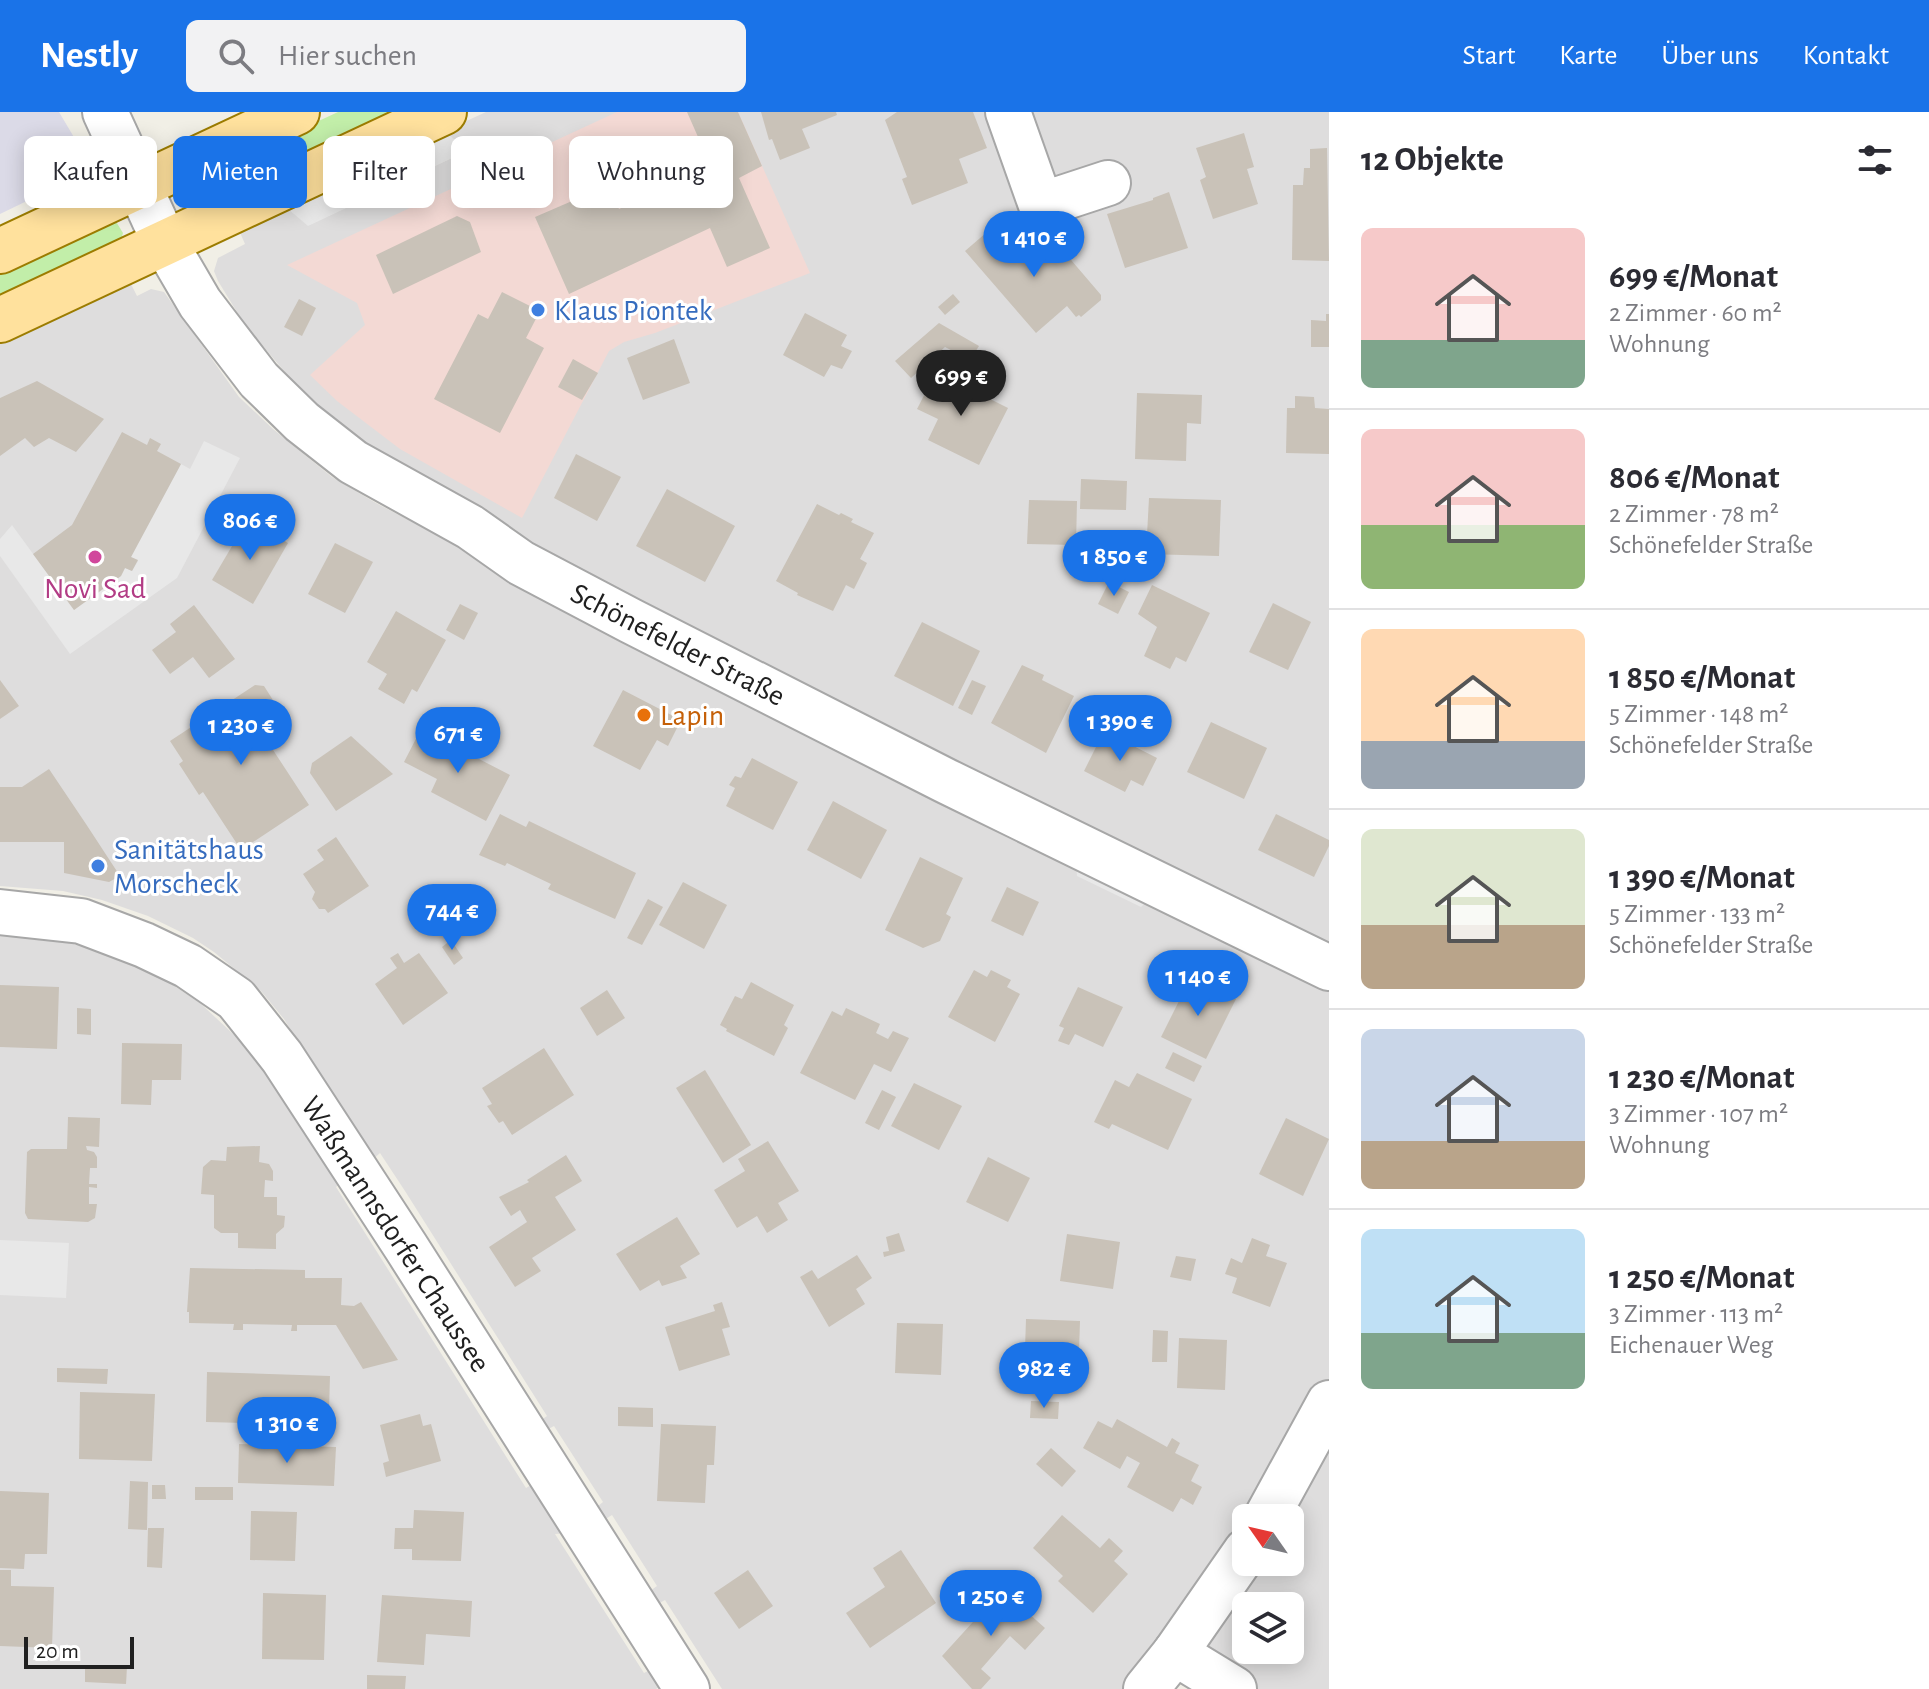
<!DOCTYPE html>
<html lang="de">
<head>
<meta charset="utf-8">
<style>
  :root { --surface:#fff; --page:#f2f2f3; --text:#2b2b33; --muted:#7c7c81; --line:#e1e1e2; --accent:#1a73e8 }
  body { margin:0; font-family:"Alegreya Sans",sans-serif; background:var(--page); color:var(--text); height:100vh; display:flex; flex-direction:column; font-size:30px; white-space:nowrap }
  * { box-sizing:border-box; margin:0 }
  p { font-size:26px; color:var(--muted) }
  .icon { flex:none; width:44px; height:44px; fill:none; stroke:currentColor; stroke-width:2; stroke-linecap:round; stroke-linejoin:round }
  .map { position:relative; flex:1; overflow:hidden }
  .details { display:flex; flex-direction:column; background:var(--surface); width:600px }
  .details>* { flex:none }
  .top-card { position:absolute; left:24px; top:24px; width:760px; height:72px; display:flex; gap:16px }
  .needle { width:52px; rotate:304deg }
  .fabs { position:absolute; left:1232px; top:1392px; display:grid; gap:16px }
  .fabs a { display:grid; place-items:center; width:72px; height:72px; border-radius:12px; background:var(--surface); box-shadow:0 4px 20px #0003; font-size:40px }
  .scale { position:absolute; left:24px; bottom:20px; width:110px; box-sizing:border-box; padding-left:8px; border:4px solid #202020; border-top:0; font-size:22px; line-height:28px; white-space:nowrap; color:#202020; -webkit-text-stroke:6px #fff; paint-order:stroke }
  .price { position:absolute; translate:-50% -68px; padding:0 18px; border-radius:28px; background:var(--accent); color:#fff; font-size:26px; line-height:52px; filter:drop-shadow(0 2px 4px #0008) }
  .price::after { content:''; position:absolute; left:50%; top:48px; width:24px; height:18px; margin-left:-12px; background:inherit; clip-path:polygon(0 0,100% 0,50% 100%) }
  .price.selected { background:#222; color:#fff }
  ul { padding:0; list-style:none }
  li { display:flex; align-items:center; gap:24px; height:200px; padding:0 32px }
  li+li { border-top:2px solid var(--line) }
  li span { display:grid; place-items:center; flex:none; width:224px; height:160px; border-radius:12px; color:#555 }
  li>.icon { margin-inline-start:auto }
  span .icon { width:96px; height:96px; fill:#fffc; stroke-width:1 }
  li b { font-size:34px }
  h2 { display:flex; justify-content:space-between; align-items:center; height:96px; padding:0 32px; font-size:34px }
  .chip { padding:0 28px; border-radius:12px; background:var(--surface); box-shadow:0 4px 20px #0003; font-size:28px; line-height:72px }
  .chip.selected { background:var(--accent); color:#fff }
  header { display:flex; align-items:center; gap:48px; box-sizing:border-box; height:112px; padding:0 40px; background:var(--accent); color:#fff }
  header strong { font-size:38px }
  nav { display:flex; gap:44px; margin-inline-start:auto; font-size:28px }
  .search { width:560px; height:72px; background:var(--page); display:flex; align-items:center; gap:20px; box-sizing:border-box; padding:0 28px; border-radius:12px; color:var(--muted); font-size:30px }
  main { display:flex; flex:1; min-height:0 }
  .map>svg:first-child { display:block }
  .residential { fill:#dedddd; fill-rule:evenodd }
  .commercial { fill:#f3d9d4 }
  .grass { fill:#c2eea9 }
  .parking { fill:#e8e8e8 }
  .plaza { fill:#dbdae7 }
  .building { fill:#c9c2b8 }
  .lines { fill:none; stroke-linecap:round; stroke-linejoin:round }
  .minor-casing { stroke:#a7a7a7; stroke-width:48 }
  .major-casing { stroke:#9c7c00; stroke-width:48 }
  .minor { stroke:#fff; stroke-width:44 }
  .major { stroke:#ffe19d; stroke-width:44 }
  .shop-dot { fill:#3f7fe0; stroke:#fff; stroke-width:3 }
  .hotel-dot { fill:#d1479c; stroke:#fff; stroke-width:3 }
  .food-dot { fill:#e8710a; stroke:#fff; stroke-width:3 }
  .labels { text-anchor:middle; stroke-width:6; stroke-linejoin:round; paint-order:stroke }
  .shop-label { font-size:30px; fill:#366cbe; stroke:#fff; text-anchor:start }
  .hotel-label { font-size:30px; fill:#b23c85; stroke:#fff }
  .street-label { font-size:30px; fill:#202020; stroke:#fff }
  .food-label { font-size:30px; fill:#c56008; stroke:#fff; text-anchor:start }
</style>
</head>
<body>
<header>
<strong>Nestly</strong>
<div class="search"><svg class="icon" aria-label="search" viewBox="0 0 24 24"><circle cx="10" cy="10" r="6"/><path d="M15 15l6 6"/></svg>Hier suchen</div>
<nav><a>Start</a><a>Karte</a><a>Über uns</a><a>Kontakt</a></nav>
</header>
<main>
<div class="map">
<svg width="1329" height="1577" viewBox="0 0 1329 1577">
  <rect width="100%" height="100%" fill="#f1efe6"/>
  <g class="residential">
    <polygon points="486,0 1329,0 1329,836 883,619 528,434 516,418 384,345 331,306 295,272 245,213 218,169 214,159 218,146 245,132 238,116 287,96 309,113 456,44 447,21 449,17"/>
    <polygon points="130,170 137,184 151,177 164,180 239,285 273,317 332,365 376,391 888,659 1329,873 1329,1270 1246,1406 1246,1424 1137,1577 722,1577 665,1488 654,1494 646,1482 657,1474 612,1403 601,1410 593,1398 603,1390 554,1314 543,1320 537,1311 547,1304 405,1079 380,1041 371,1049 284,907 261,879 214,840 193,826 148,804 102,788 63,779 0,774 0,228"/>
    <polygon points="0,824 59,828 103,840 138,854 167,869 200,891 247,935 341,1071 336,1075 526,1376 536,1370 568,1421 555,1422 644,1561 654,1556 664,1572 656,1577 0,1577"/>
    <path d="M 1329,1308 L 1329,1577 L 1252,1577 L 1207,1541 L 1203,1517 L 1249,1450 L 1290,1450 L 1290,1406 ZM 1246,1494 L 1290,1494 L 1290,1538 L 1246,1538 Z"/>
  </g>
  <polygon class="commercial" points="617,0 738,0 810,161 655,221 624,230 609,239 522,406 400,337 337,289 310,263 365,213 357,191 287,153"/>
  <g class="grass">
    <polygon points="338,0 394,0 221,80 211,59"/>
    <polygon points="115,108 123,121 121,128 0,185 0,160"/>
  </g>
  <g class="parking">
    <polygon points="447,21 462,34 456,44 308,114 287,96"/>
    <polygon points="204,329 240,346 177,466 70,542 0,444 0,427 12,413 74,498 121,464 125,456 132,459 138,449 131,445 181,352 190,357"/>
    <polygon points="1076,751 1150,787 1141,795 1077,764"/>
    <polygon points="0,1128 69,1131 66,1186 0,1183"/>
  </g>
  <polygon class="plaza" points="0,0 59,0 75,27 77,41 72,51 56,57 63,70 58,74 0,102"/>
  <g class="building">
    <polygon points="687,0 738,0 762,54 739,66 770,136 727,155 710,116 569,182 535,105 609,73 619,97 687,66 682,53 706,43"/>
    <polygon points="761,0 836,0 837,3 802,17 810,36 780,48 772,27 769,28"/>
    <polygon points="897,0 973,0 987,36 959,47 968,71 912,93 902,67 907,65 885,8"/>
    <polygon points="1244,21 1254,55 1247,57 1258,92 1213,107 1200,68 1206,65 1196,36"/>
    <polygon points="1327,36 1329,149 1292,148 1293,73 1303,73 1304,56 1310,56 1310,37"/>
    <polygon points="1169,80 1188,136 1125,156 1107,102 1153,88 1153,86"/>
    <polygon points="457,104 470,110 481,140 393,182 376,143"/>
    <polygon points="994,114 1020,145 1039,130 1044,136 1054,128 1101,183 1101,188 1081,205 1079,203 1076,205 1067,194 1036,221 965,139"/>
    <polygon points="502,180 540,199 526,226 544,236 500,321 434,287 478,202 488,207"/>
    <polygon points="953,182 960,190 945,203 938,195"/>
    <polygon points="299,187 316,196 302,224 284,215"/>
    <polygon points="805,201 847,223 841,234 852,239 842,257 831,253 824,265 783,243"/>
    <polygon points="1326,202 1329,202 1329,235 1311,235 1311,208 1326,209"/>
    <polygon points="939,211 979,234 970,248 945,235 911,266 895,249"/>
    <polygon points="674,227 690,271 643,288 627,246"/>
    <polygon points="573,247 598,261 582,288 558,275"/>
    <polygon points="936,260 1008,296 979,353 928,328 938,307 917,297"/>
    <polygon points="37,269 104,307 76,340 49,326 34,335 25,326 0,344 0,286"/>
    <polygon points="1137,281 1202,283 1201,312 1187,311 1186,349 1135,347"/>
    <polygon points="1295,284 1314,285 1315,296 1329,297 1329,342 1286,341 1287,296 1295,296"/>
    <polygon points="122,320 147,333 150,326 161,332 157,339 181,352 131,445 138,448 132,459 125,456 121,464 74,498 33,442 72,413"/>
    <polygon points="576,342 621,365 597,409 554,386"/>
    <polygon points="1081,367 1127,369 1126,398 1080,397"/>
    <polygon points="667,377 735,414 705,470 636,434"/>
    <polygon points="1149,386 1221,388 1219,444 1146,442"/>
    <polygon points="1029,388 1077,389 1076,433 1027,432"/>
    <polygon points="817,392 839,403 841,401 853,407 851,410 874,421 860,447 867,451 854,477 846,473 833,499 797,483 798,481 776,469"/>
    <polygon points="248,407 288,431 253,492 212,468"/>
    <polygon points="335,431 373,450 345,501 308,482"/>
    <polygon points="1109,470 1129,480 1118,502 1098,492"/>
    <polygon points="1152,473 1210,501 1186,550 1176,545 1170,557 1144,544 1157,515 1138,502"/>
    <polygon points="1273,491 1311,510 1288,558 1249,540"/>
    <polygon points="460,492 478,501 464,528 446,518"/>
    <polygon points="194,493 235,547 209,566 193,545 170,562 152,538 176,520 170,512"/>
    <polygon points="396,499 446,528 417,580 412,577 404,592 378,577 387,562 367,550"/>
    <polygon points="922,510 980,539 953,594 894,564"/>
    <polygon points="1022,553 1044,563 1042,568 1074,584 1046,641 991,611"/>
    <polygon points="0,568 19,594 0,607"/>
    <polygon points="972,568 986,574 972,603 958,596"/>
    <polygon points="255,573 264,574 280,599 278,607 260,618 309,693 241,738 203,680 199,683 179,652 183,649 170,629"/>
    <polygon points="623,578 681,608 668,634 657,628 640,658 593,634"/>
    <polygon points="1211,610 1267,636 1244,687 1187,660"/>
    <polygon points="421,617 510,663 486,709 431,680 437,667 404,650"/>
    <polygon points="1104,619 1157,646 1143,674 1131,668 1125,680 1084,659"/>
    <polygon points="351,624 393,662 336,699 310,661 312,651"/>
    <polygon points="752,646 798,670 773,718 726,694 735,676 729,673 735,664 741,666"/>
    <polygon points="49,657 86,712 120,764 109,770 64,761 64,730 0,730 0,675 22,675"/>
    <polygon points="833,689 887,718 861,767 807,738"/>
    <polygon points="500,702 526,715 529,709 636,761 615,807 548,777 551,772 507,751 505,754 479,743"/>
    <polygon points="1276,702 1329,728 1329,734 1314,765 1258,738"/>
    <polygon points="336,725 369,774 328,801 325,797 319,797 312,787 315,780 303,762 324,748 317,738"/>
    <polygon points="920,745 963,766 946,802 951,805 940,829 923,836 885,818"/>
    <polygon points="683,770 727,793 704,837 659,813"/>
    <polygon points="1007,775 1039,790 1023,824 991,809"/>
    <polygon points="648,787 663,795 642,833 627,826"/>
    <polygon points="451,828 463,846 454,853 442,835"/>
    <polygon points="398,841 404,851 419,841 448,881 403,913 375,872 397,856 390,846"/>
    <polygon points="974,858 987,865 991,858 1011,868 1007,875 1020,882 995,930 948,905"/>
    <polygon points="1191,865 1236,887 1206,947 1161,925"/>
    <polygon points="751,870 794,893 784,913 788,916 774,944 726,919 727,917 720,913 735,884 742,887"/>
    <polygon points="0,873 59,875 57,937 0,935"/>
    <polygon points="1078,875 1123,895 1103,935 1075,922 1069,933 1058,929 1064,916 1059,914"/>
    <polygon points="607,878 625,906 597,924 580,896"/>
    <polygon points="77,896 91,897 91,923 77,922"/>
    <polygon points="846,896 880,912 876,921 888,927 893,919 909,926 891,960 874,952 855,988 800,961 832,899 842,904"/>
    <polygon points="122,931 182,932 181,968 152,968 151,993 121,992"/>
    <polygon points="544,936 574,983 512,1023 503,1009 499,1011 487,994 492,992 482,976"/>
    <polygon points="1173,940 1202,954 1194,970 1165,956"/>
    <polygon points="705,958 751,1033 723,1051 676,976"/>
    <polygon points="1137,961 1192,987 1168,1038 1112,1012 1109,1017 1094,1010 1115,968 1129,975"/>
    <polygon points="914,971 962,994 939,1038 891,1014"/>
    <polygon points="882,978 896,985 879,1018 865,1011"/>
    <polygon points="68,1005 100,1006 99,1035 86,1034 87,1038 94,1040 97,1045 97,1056 90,1056 89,1072 97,1072 97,1076 89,1075 89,1092 97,1092 95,1106 88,1110 28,1107 25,1101 27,1040 31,1037 67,1037"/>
    <polygon points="1286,1006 1329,1027 1303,1084 1259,1062"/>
    <polygon points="768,1029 799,1079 778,1091 788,1108 767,1121 757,1104 737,1116 714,1078 745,1059 738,1047"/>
    <polygon points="260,1034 259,1050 269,1052 273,1059 273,1069 265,1068 264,1085 277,1085 277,1103 285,1104 284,1115 276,1122 276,1137 238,1136 238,1121 221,1121 214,1116 214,1083 201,1082 203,1055 211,1048 226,1049 227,1035"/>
    <polygon points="566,1043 582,1069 555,1085 576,1118 532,1146 541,1159 515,1175 489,1135 527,1110 520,1098 511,1104 499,1085 529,1070 527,1068"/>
    <polygon points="988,1045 1030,1066 1008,1110 966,1090"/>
    <polygon points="677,1105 700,1142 680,1154 687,1166 662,1174 659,1168 640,1179 616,1142"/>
    <polygon points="899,1121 905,1139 884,1145 883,1140 889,1139 886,1125"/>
    <polygon points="1067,1122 1120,1130 1113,1177 1060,1169"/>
    <polygon points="1252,1126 1270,1133 1266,1144 1287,1151 1270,1195 1232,1181 1237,1166 1225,1162 1231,1146 1242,1151"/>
    <polygon points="857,1143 872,1166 856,1177 865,1192 829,1215 800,1165 812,1158 818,1167"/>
    <polygon points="1176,1144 1196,1147 1191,1169 1170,1165"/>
    <polygon points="190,1156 305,1158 305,1166 342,1166 341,1193 354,1194 361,1190 398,1248 363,1257 336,1213 297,1213 297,1219 291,1219 292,1213 243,1212 243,1218 233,1218 234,1212 189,1211 189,1200 187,1200"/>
    <polygon points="722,1190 730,1215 722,1217 730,1243 679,1259 665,1215 715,1199 713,1193"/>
    <polygon points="1026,1207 1080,1209 1078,1269 1024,1267"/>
    <polygon points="897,1211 943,1212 941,1263 895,1261"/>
    <polygon points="1153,1218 1168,1219 1167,1250 1152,1250"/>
    <polygon points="1179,1226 1227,1228 1225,1278 1177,1276"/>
    <polygon points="57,1256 108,1257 107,1272 57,1270"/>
    <polygon points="207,1260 330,1264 329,1298 284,1296 283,1312 206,1310"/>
    <polygon points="80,1280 155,1282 152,1349 79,1347"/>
    <polygon points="1031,1289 1059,1290 1058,1307 1030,1306"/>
    <polygon points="618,1295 653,1296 653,1315 618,1314"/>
    <polygon points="420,1302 423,1314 431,1312 441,1349 386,1365 383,1351 389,1349 380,1313"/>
    <polygon points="1117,1307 1167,1335 1172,1326 1180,1331 1175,1341 1199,1353 1191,1369 1202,1375 1193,1393 1181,1386 1173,1400 1127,1375 1140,1351 1127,1344 1120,1357 1083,1336 1098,1309 1112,1316"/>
    <polygon points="661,1312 716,1314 714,1353 707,1353 705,1391 657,1389"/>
    <polygon points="239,1332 336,1335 334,1374 238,1371"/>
    <polygon points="1051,1336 1076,1359 1062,1375 1036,1352"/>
    <polygon points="130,1369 148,1370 147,1418 128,1417"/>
    <polygon points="152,1373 165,1373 166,1387 152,1387"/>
    <rect x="195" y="1375" width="38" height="13"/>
    <polygon points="0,1379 49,1381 47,1442 25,1442 24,1457 0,1456"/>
    <polygon points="414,1398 464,1400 461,1449 412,1448 412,1437 394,1437 395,1416 413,1416"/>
    <polygon points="251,1399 297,1400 295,1449 250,1448"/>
    <polygon points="1062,1403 1100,1436 1109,1426 1123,1439 1114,1449 1128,1462 1093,1501 1058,1469 1063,1464 1033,1436"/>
    <polygon points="148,1416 164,1416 162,1456 147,1455"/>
    <polygon points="901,1438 936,1491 870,1536 846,1501 885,1475 873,1456"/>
    <polygon points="0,1458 11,1458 11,1474 54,1475 52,1536 0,1534"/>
    <polygon points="748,1458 773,1494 739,1517 714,1481"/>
    <polygon points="1002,1478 1045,1516 1025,1538 1010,1524 981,1557 991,1566 981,1577 972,1577 942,1544"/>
    <polygon points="263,1481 326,1483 324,1548 262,1547"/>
    <polygon points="382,1483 472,1489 470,1525 426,1522 424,1553 377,1550"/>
    <polygon points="85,1553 127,1555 126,1572 85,1570"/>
    <polygon points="367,1563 406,1564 405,1577 367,1577"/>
  </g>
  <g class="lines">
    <g class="minor-casing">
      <g id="minor">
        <polyline points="105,0 165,131 200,191 259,268 302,310 353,350 470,415 521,451 631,509 946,669 1329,856"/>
        <polyline points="1008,0 1041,93 1108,71"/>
        <polyline points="0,800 81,809 144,833 188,854 236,887 282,945 406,1135 687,1577"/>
        <polyline points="1266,1406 1329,1291"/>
        <polyline points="1175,1541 1234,1577"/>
        <polyline points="1146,1577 1175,1541 1246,1439"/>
      </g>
    </g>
    <g class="major-casing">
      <g id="major">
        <polyline points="0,139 297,0"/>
        <polyline points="0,208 444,0"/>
      </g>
    </g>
    <use href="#minor" class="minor"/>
    <use href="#major" class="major"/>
  </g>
  <g class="shop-dot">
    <circle cx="538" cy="198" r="8"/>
    <circle cx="98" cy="754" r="8"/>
  </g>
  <circle class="hotel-dot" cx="95" cy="445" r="8"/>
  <circle class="food-dot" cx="644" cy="603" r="8"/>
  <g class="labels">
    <g class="shop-label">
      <text x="554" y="208">Klaus Piontek</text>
      <text x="114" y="747">Sanitätshaus<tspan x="114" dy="34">Morscheck</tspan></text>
    </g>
    <g class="hotel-label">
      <text x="95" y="486">Novi Sad</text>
    </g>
    <g class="street-label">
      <text transform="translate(678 532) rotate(27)" y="10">Schönefelder Straße</text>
      <text transform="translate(396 1122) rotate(57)" y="10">Waßmannsdorfer Chaussee</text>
    </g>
    <g class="food-label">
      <text x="660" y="613">Lapin</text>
    </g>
  </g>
</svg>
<div class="fabs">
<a><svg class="needle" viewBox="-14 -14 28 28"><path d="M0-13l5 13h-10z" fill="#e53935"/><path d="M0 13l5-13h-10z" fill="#7c7c81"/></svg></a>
<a><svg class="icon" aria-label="layers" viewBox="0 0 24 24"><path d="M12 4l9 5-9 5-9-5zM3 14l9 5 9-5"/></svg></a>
</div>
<div class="scale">20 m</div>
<b class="price" style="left:1034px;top:167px">1 410 €</b>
<b class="price selected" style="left:961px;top:306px">699 €</b>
<b class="price" style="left:250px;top:450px">806 €</b>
<b class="price" style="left:1114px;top:486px">1 850 €</b>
<b class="price" style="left:1120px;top:651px">1 390 €</b>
<b class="price" style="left:241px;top:655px">1 230 €</b>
<b class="price" style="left:458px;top:663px">671 €</b>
<b class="price" style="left:452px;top:840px">744 €</b>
<b class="price" style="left:1198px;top:906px">1 140 €</b>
<b class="price" style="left:1044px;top:1298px">982 €</b>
<b class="price" style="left:287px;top:1353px">1 310 €</b>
<b class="price" style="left:991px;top:1526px">1 250 €</b>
<div class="top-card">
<a class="chip">Kaufen</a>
<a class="chip selected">Mieten</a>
<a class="chip">Filter</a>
<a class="chip">Neu</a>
<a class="chip">Wohnung</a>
</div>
</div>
<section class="details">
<h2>12 Objekte<svg class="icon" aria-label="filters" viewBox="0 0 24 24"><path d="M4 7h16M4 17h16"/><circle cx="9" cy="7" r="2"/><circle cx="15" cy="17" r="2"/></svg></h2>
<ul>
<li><span style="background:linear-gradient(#f6c9c9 70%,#7fa58c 0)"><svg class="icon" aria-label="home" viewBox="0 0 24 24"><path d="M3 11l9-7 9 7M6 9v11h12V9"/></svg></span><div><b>699 €/Monat</b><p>2 Zimmer · 60 m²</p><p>Wohnung</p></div></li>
<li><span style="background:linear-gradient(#f6c9c9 60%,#8fb573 0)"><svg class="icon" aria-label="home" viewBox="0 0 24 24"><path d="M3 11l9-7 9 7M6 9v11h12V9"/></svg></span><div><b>806 €/Monat</b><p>2 Zimmer · 78 m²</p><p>Schönefelder Straße</p></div></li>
<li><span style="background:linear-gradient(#ffd9b3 70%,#9aa5b1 0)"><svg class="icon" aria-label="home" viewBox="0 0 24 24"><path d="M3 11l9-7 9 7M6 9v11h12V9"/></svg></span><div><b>1 850 €/Monat</b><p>5 Zimmer · 148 m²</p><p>Schönefelder Straße</p></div></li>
<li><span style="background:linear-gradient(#dfe7d0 60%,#b9a48a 0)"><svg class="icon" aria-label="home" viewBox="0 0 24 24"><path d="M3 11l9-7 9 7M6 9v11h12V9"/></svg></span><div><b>1 390 €/Monat</b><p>5 Zimmer · 133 m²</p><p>Schönefelder Straße</p></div></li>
<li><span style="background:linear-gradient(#c9d6e8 70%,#b9a48a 0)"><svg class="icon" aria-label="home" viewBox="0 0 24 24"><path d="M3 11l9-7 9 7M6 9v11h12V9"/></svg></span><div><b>1 230 €/Monat</b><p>3 Zimmer · 107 m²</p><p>Wohnung</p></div></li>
<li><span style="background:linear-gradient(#bfe0f5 65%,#7fa58c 0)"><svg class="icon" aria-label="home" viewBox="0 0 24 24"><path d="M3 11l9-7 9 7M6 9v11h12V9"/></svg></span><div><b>1 250 €/Monat</b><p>3 Zimmer · 113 m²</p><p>Eichenauer Weg</p></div></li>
</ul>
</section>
</main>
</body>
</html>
